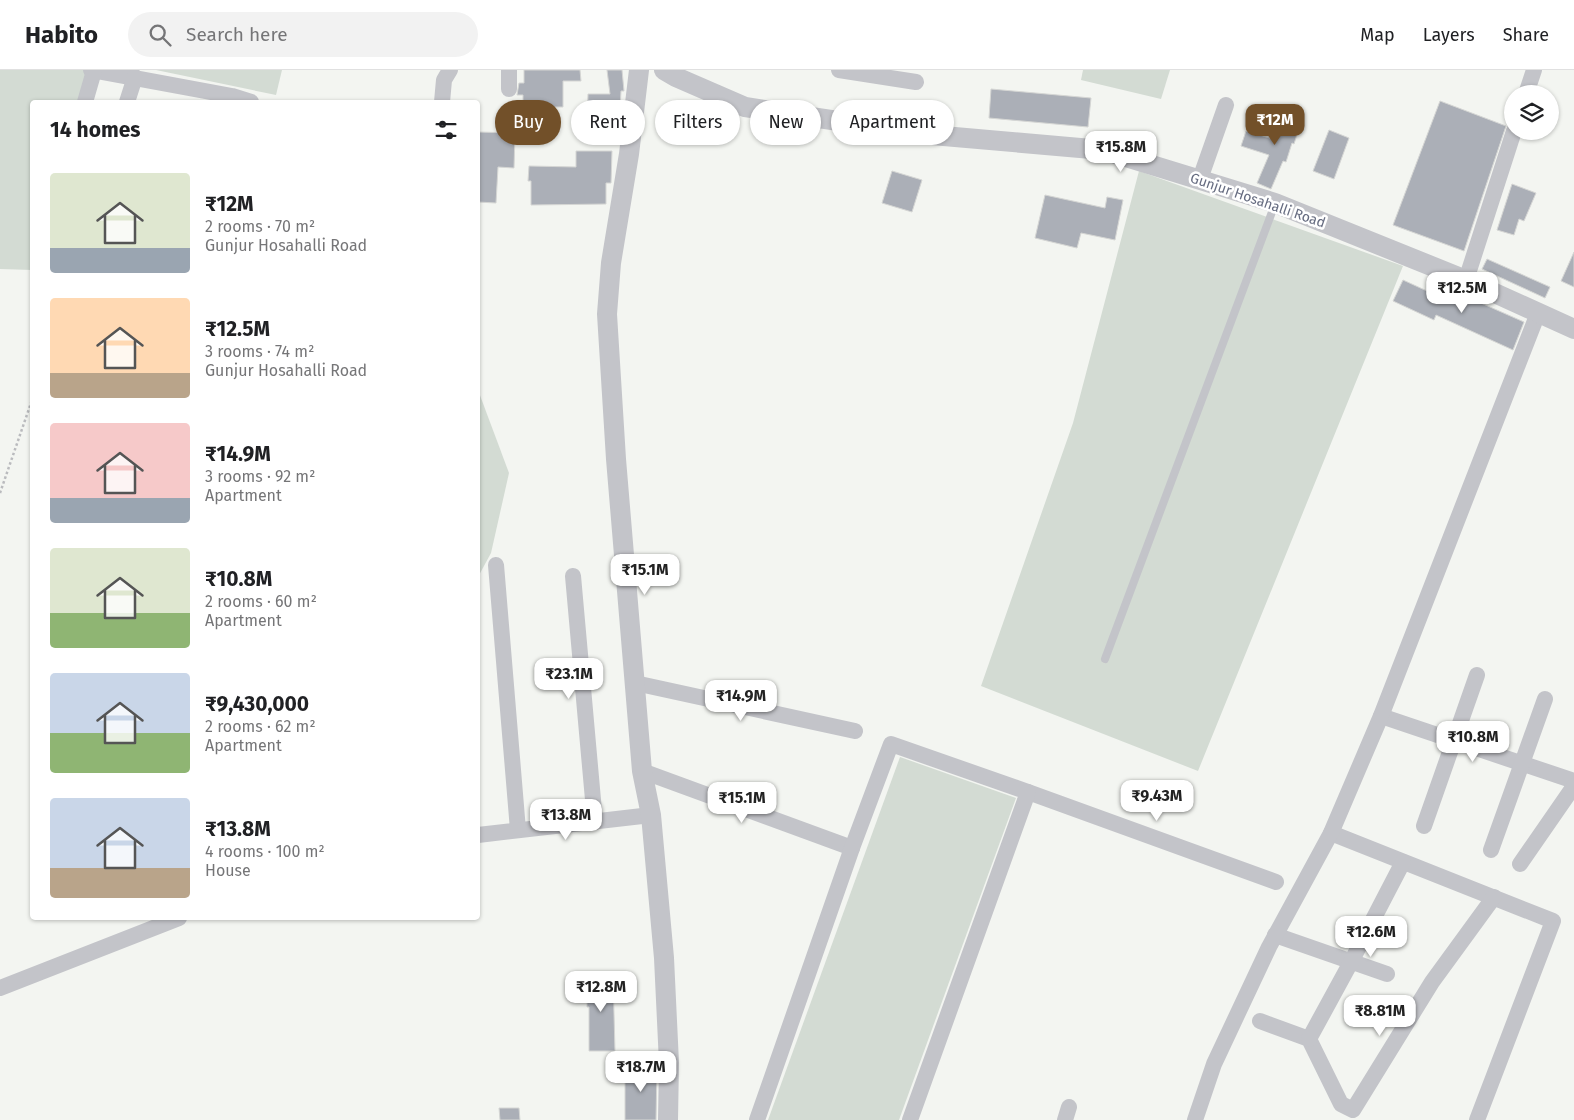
<!DOCTYPE html>
<html lang="en">
<head>
<meta charset="utf-8">
<style>
  :root { --surface:#fff; --page:#f2f2f2; --text:#202124; --muted:#757577; --line:#e0e0e0; --accent:#725029 }
  body { margin:0; font-family:"Fira Sans",sans-serif; background:var(--page); color:var(--text); height:100vh; display:flex; flex-direction:column; font-size:19px; white-space:nowrap }
  * { box-sizing:border-box; margin:0 }
  p { font-size:16px; color:var(--muted) }
  .icon { flex:none; width:28px; height:28px; fill:none; stroke:currentColor; stroke-width:2; stroke-linecap:round; stroke-linejoin:round }
  .map { position:relative; flex:1; overflow:hidden }
  .drawer { position:absolute; left:30px; top:30px; width:450px; height:820px; display:flex; flex-direction:column; background:var(--surface); border-radius:5px; box-shadow:0 1px 4px #0004 }
  .drawer>* { flex:none }
  .banner { position:absolute; left:495px; top:30px; width:475px; height:45px; display:flex; gap:10px }
  .fabs { position:absolute; left:1504px; top:15px; display:grid; gap:10px }
  .fabs a { display:grid; place-items:center; width:55px; height:55px; border-radius:50%; background:var(--surface); box-shadow:0 1px 4px #0004; font-size:25px }
  .price { position:absolute; translate:-50% -42px; padding:0 11px; border-radius:10px; background:#fff; color:#222; font-size:16px; line-height:32px; filter:drop-shadow(0 1px 2px #0008) }
  .price::after { content:''; position:absolute; left:50%; top:30px; width:15px; height:11px; margin-left:-8px; background:inherit; clip-path:polygon(0 0,100% 0,50% 100%) }
  .price.current { background:var(--accent); color:#fff }
  ul { padding:0; list-style:none }
  li { display:flex; align-items:center; gap:15px; height:125px; padding:0 20px }
  li span { display:grid; place-items:center; flex:none; width:140px; height:100px; border-radius:5px; color:#555 }
  li>.icon { margin-inline-start:auto }
  span .icon { width:60px; height:60px; fill:#fffc; stroke-width:1 }
  li b { font-size:21px }
  h2 { display:flex; justify-content:space-between; align-items:center; height:60px; padding:0 20px; font-size:21px }
  .chip { padding:0 18px; border-radius:22px; background:var(--surface); box-shadow:0 1px 4px #0004; font-size:18px; line-height:45px }
  .chip.current { background:var(--accent); color:#fff }
  header { display:flex; align-items:center; gap:30px; box-sizing:border-box; height:70px; padding:0 25px; background:var(--surface); border-bottom:1px solid var(--line) }
  header strong { font-size:24px }
  nav { display:flex; gap:28px; margin-inline-start:auto; font-size:18px }
  .search { width:350px; height:45px; background:var(--page); display:flex; align-items:center; gap:12px; box-sizing:border-box; padding:0 18px; border-radius:28px; color:var(--muted); font-size:19px }
  .map>svg:first-child { display:block }
  .green { fill:#d3dbd3 }
  .building { fill:#abafb7; stroke:#d5d6d4 }
  .lines { fill:none; stroke-linecap:round; stroke-linejoin:round }
  .path { stroke:#babbbe; stroke-width:2.5; stroke-dasharray:2.5 2.5; stroke-linecap:butt }
  .service { stroke:#c3c4c9; stroke-width:8 }
  .minor { stroke:#c3c4c9; stroke-width:16 }
  .tertiary { stroke:#c3c4c9; stroke-width:20 }
  .labels { text-anchor:middle; stroke-width:5; stroke-linejoin:round; paint-order:stroke }
  .street-label { font-size:14px; fill:#666c80; stroke:#fff }
</style>
</head>
<body>
<header>
<strong>Habito</strong>
<div class="search"><svg class="icon" aria-label="search" viewBox="0 0 24 24"><circle cx="10" cy="10" r="6"/><path d="M15 15l6 6"/></svg>Search here</div>
<nav><a>Map</a><a>Layers</a><a>Share</a></nav>
</header>
<div class="map">
<svg width="1574" height="1050" viewBox="0 0 1574 1050">
  <rect width="100%" height="100%" fill="#f3f5f1"/>
  <g class="green">
    <polygon points="0,0 87,0 78,32 32,32 32,200 0,199"/>
    <polygon points="156,0 282,0 276,25"/>
    <polygon points="1083,0 1170,0 1161,29 1081,10"/>
    <polygon points="1139,101 1403,196 1198,701 981,616 1073,353"/>
    <polygon points="478,320 509,403 491,483 478,507"/>
    <polygon points="900,687 1016,728 899,1050 768,1050"/>
  </g>
  <g class="building">
    <polygon points="524,0 580,0 581,11 563,11 563,37 535,37 535,51 523,51 523,25 517,25 519,13 524,13"/>
    <polygon points="607,0 622,0 624,21 621,21 619,59 587,57 588,24 610,24"/>
    <polygon points="991,19 1091,28 1088,57 989,48"/>
    <polygon points="1440,31 1506,56 1464,181 1393,155"/>
    <polygon points="1283,39 1303,45 1294,74 1292,73 1286,92 1283,91 1271,119 1257,113 1269,85 1241,76 1246,61 1273,69"/>
    <polygon points="1329,60 1349,68 1334,109 1313,101"/>
    <polygon points="478,62 515,63 514,98 498,97 496,133 478,132"/>
    <polygon points="576,81 612,81 611,113 606,113 606,134 531,135 531,111 528,111 529,96 576,97"/>
    <polygon points="892,101 922,110 912,142 882,133"/>
    <polygon points="1512,114 1536,123 1524,151 1519,149 1514,165 1497,160"/>
    <polygon points="1045,125 1105,138 1107,127 1123,130 1115,170 1081,163 1077,178 1035,168"/>
    <polygon points="1574,182 1574,217 1561,211"/>
    <polygon points="1487,189 1550,217 1545,228 1482,199"/>
    <polygon points="1403,210 1451,232 1456,222 1524,252 1513,280 1436,245 1434,250 1393,231"/>
    <polygon points="587,906 613,906 615,981 589,981 589,937 587,937"/>
    <polygon points="625,997 657,997 656,1050 625,1050"/>
    <polygon points="499,1038 519,1038 520,1050 500,1050"/>
  </g>
  <g class="lines">
    <polyline class="path" points="0,423 32,330"/>
    <polyline class="service" points="1105,589 1275,134"/>
    <g class="minor">
      <polyline points="91,0 232,26 251,32"/>
      <polyline points="839,0 916,12"/>
      <polyline points="509,19 509,0"/>
      <polyline points="1526,24 1534,0"/>
      <polyline points="85,32 94,1"/>
      <polyline points="127,32 135,7"/>
      <polyline points="442,32 444,10 450,0"/>
      <polyline points="1200,109 1226,35"/>
      <polyline points="1466,210 1514,61"/>
      <polyline points="496,495 518,760"/>
      <polyline points="573,506 595,752"/>
      <polyline points="635,613 855,661"/>
      <polyline points="1381,646 1574,711"/>
      <polyline points="642,701 852,778"/>
      <polyline points="1028,722 1276,812"/>
      <polyline points="1424,756 1477,605"/>
      <polyline points="1331,763 1553,851 1477,1050"/>
      <polyline points="478,765 651,745"/>
      <polyline points="1491,780 1545,629"/>
      <polyline points="1520,794 1574,716"/>
      <polyline points="1275,865 1387,904"/>
      <polyline points="0,918 179,848"/>
      <polyline points="1260,951 1309,969 1341,1034 1353,1040 1432,912 1494,827"/>
      <polyline points="1309,969 1351,892 1403,792"/>
      <polyline points="757,1050 852,778 891,674 1028,722 910,1050"/>
      <polyline points="1065,1050 1069,1037"/>
      <polyline points="1195,1050 1214,994 1269,877 1331,763 1381,646 1538,243"/>
    </g>
    <g class="tertiary">
      <polyline points="639,0 629,84 611,193 607,244 616,389 642,701 651,745 664,888 669,993 668,1050"/>
      <polyline points="664,0 676,7 745,37 932,65 1103,80 1275,133 1466,210 1574,259"/>
    </g>
  </g>
  <g class="labels">
    <g class="street-label">
      <text transform="translate(1258 130) rotate(19)" y="5">Gunjur Hosahalli Road</text>
    </g>
  </g>
</svg>
<div class="fabs">
<a><svg class="icon" aria-label="layers" viewBox="0 0 24 24"><path d="M12 4l9 5-9 5-9-5zM3 14l9 5 9-5"/></svg></a>
</div>
<b class="price current" style="left:1275px;top:76px">₹12M</b>
<b class="price" style="left:1121px;top:103px">₹15.8M</b>
<b class="price" style="left:1462px;top:244px">₹12.5M</b>
<b class="price" style="left:645px;top:526px">₹15.1M</b>
<b class="price" style="left:569px;top:630px">₹23.1M</b>
<b class="price" style="left:741px;top:652px">₹14.9M</b>
<b class="price" style="left:1473px;top:693px">₹10.8M</b>
<b class="price" style="left:1157px;top:752px">₹9.43M</b>
<b class="price" style="left:742px;top:754px">₹15.1M</b>
<b class="price" style="left:566px;top:771px">₹13.8M</b>
<b class="price" style="left:1371px;top:888px">₹12.6M</b>
<b class="price" style="left:601px;top:943px">₹12.8M</b>
<b class="price" style="left:1380px;top:967px">₹8.81M</b>
<b class="price" style="left:641px;top:1023px">₹18.7M</b>
<div class="banner">
<a class="chip current">Buy</a>
<a class="chip">Rent</a>
<a class="chip">Filters</a>
<a class="chip">New</a>
<a class="chip">Apartment</a>
</div>
<section class="drawer">
<h2>14 homes<svg class="icon" aria-label="filters" viewBox="0 0 24 24"><path d="M4 7h16M4 17h16"/><circle cx="9" cy="7" r="2"/><circle cx="15" cy="17" r="2"/></svg></h2>
<ul>
<li><span style="background:linear-gradient(#dfe7d0 75%,#9aa5b1 0)"><svg class="icon" aria-label="home" viewBox="0 0 24 24"><path d="M3 11l9-7 9 7M6 9v11h12V9"/></svg></span><div><b>₹12M</b><p>2 rooms · 70 m²</p><p>Gunjur Hosahalli Road</p></div></li>
<li><span style="background:linear-gradient(#ffd9b3 75%,#b9a48a 0)"><svg class="icon" aria-label="home" viewBox="0 0 24 24"><path d="M3 11l9-7 9 7M6 9v11h12V9"/></svg></span><div><b>₹12.5M</b><p>3 rooms · 74 m²</p><p>Gunjur Hosahalli Road</p></div></li>
<li><span style="background:linear-gradient(#f6c9c9 75%,#9aa5b1 0)"><svg class="icon" aria-label="home" viewBox="0 0 24 24"><path d="M3 11l9-7 9 7M6 9v11h12V9"/></svg></span><div><b>₹14.9M</b><p>3 rooms · 92 m²</p><p>Apartment</p></div></li>
<li><span style="background:linear-gradient(#dfe7d0 65%,#8fb573 0)"><svg class="icon" aria-label="home" viewBox="0 0 24 24"><path d="M3 11l9-7 9 7M6 9v11h12V9"/></svg></span><div><b>₹10.8M</b><p>2 rooms · 60 m²</p><p>Apartment</p></div></li>
<li><span style="background:linear-gradient(#c9d6e8 60%,#8fb573 0)"><svg class="icon" aria-label="home" viewBox="0 0 24 24"><path d="M3 11l9-7 9 7M6 9v11h12V9"/></svg></span><div><b>₹9,430,000</b><p>2 rooms · 62 m²</p><p>Apartment</p></div></li>
<li><span style="background:linear-gradient(#c9d6e8 70%,#b9a48a 0)"><svg class="icon" aria-label="home" viewBox="0 0 24 24"><path d="M3 11l9-7 9 7M6 9v11h12V9"/></svg></span><div><b>₹13.8M</b><p>4 rooms · 100 m²</p><p>House</p></div></li>
</ul>
</section>
</div>
</body>
</html>
